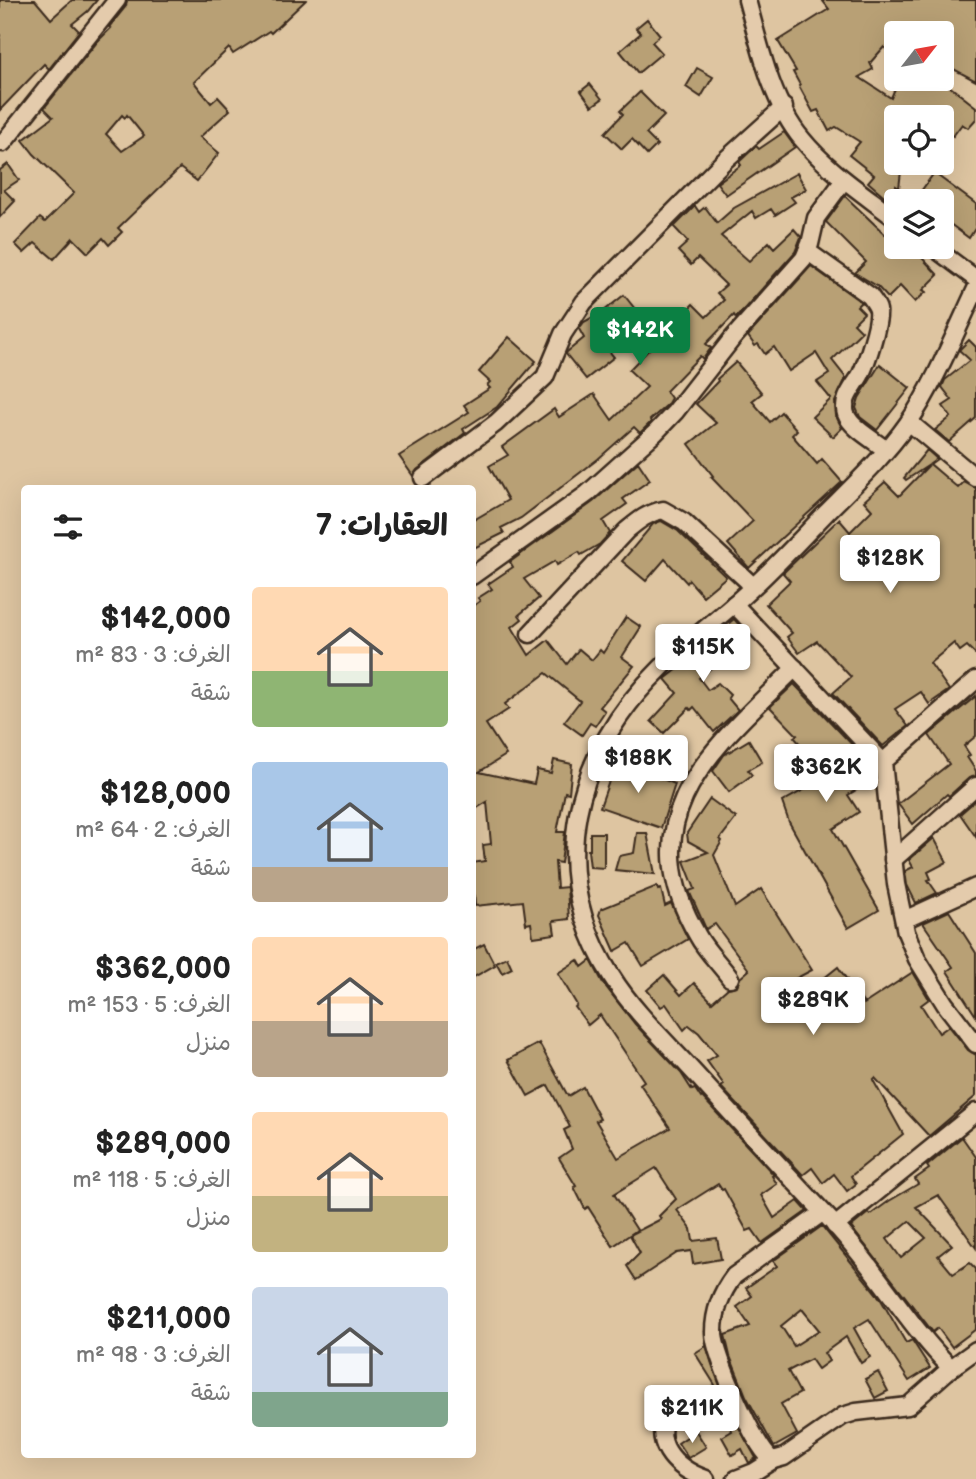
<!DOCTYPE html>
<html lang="ar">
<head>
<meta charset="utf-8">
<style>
  :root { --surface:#fff; --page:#f6f6f6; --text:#222; --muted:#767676; --accent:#0b8043 }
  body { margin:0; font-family:"Balsamiq Sans","Playpen Sans Arabic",sans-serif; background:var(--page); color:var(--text); direction:rtl; height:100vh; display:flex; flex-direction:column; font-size:26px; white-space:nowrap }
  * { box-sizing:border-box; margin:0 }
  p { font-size:23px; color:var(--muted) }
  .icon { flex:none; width:38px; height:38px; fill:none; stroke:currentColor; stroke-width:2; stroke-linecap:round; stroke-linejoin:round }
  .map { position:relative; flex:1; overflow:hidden; direction:ltr }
  .sheet { position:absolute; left:21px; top:485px; width:455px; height:973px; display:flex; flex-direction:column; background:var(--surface); border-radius:7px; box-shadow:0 7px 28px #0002; direction:rtl }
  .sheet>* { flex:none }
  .needle { width:46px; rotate:59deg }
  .controls { position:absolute; left:884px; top:21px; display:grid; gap:14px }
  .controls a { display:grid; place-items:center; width:70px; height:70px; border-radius:7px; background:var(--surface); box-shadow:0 7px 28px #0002; font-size:35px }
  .price { position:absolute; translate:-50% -60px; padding:0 16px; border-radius:7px; background:#fff; color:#222; font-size:23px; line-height:46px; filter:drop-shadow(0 2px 4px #0008) }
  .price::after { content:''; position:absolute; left:50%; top:42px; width:21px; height:16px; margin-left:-10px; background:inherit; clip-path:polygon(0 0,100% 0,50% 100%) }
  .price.selected { background:var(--accent); color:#fff }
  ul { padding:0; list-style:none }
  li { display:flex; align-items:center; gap:21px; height:175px; padding:0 28px }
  li span { display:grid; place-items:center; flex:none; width:196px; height:140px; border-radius:7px; color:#555 }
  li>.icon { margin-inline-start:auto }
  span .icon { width:84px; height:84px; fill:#fffc; stroke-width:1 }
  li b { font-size:30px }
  h2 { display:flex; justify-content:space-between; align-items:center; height:84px; padding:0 28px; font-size:30px }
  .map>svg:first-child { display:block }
  .building { fill:#b8a075; stroke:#3b2a1e; stroke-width:2; fill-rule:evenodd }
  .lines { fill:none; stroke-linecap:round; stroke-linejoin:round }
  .minor-casing { stroke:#3b2a1e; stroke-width:21 }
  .minor { stroke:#e4cbac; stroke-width:16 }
</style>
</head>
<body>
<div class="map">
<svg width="976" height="1479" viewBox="0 0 976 1479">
  <rect width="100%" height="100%" fill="#dec5a1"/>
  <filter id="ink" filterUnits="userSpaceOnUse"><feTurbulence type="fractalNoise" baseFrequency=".0143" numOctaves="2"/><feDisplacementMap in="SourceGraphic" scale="14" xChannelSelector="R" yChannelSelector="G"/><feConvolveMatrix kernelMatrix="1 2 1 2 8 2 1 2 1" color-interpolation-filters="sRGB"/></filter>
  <g filter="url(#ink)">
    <g class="building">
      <polygon points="0,0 35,0 51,19 72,0 97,0 88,11 72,24 79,31 49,69 44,64 0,110"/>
      <path d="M 127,0 L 306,0 L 271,33 L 269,31 L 233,54 L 229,48 L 194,82 L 211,103 L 218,97 L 230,110 L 200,137 L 219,153 L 197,181 L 180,168 L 118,228 L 122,232 L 109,245 L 103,238 L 88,253 L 73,238 L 54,259 L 35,243 L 24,253 L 15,244 L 40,218 L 45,222 L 74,193 L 34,154 L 23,140 L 53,117 L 44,108 L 97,42 L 111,28 L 109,27 L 126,6 ZM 122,115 L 125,118 L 127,115 L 144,136 L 122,151 L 106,134 Z"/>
      <polygon points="822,0 976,0 976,81 942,63 942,33 896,33 896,58 884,47 870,63 873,69 859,77 891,98 899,79 940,79 976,107 976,119 968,128 962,124 953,136 942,128 942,117 896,117 896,163 902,163 899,188 896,186 896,194 890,201 868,182 874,175 849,155 860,142 836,127 829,131 818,110 813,112 799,86 800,85 793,72 796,71 778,41 829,9"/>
      <polygon points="647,19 660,35 652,42 662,53 638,73 620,51 641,33 636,28"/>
      <polygon points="697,68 713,77 701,97 686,87"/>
      <polygon points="590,84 602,99 592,106 581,91"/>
      <polygon points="640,92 664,116 646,134 657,145 647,155 632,139 622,149 605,133 623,114 620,111"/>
      <polygon points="784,132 795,147 726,195 717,183 741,165 739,162 756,146 759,149"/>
      <polygon points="8,164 19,180 4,190 15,201 0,217 0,170"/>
      <polygon points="797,173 806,189 791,197 795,202 775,215 771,209 756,218 752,211 721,236 749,261 769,242 774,248 794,229 801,237 795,252 736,318 734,315 706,344 711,348 703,359 700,356 666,391 671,398 667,405 650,420 651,422 640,433 634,427 598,459 521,518 501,528 504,533 472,549 472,521 508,500 489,466 508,455 502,447 554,409 559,417 594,394 612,420 647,387 629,370 693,304 706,317 724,300 717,293 726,285 698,258 691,265 678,251 688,242 674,227 695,206 699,212 705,207 717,223 734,208"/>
      <polygon points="934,173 976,204 976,227 969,238 942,218 942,201 914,201"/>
      <polygon points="845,196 889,238 896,231 896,247 912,247 938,275 923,290 926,292 915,302 900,286 888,298 877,286 855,273 866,262 826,222"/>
      <polygon points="811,266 861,302 857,306 864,313 854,323 862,331 832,360 846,378 835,402 836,416 842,428 833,437 812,417 831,399 817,382 829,374 816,353 789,371 774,347 765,354 758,344 755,346 748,336"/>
      <polygon points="624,295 643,319 634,326 626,317 599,339 614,357 586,379 566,354 567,352 584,338 579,329 584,322 604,311"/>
      <polygon points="509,337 536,361 497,407 463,429 465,433 417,470 413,476 399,456 469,412 464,405 490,388 487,385 490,382 479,372"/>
      <polygon points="969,340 976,347 976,418 949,442 935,430 951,417 943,406 952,400 942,387 945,380 970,360 959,350"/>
      <polygon points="736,362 762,393 752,401 770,422 781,412 797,430 792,435 817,464 822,459 842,482 749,568 728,544 753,521 711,477 713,476 689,444 716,423 696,404 718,381 717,379"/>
      <polygon points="880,364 910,388 877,430 860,417 856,408 859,398"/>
      <polygon points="927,450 937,459 930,464 958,488 964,482 976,488 976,655 967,646 960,651 954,643 930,663 949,690 929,704 921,692 895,709 908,726 883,746 833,693 851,677 817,641 799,653 787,637 792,633 766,604 790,581 783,573 839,519 850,532 872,510 864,501 885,482 899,496 929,465 906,480 904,478"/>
      <polygon points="638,462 650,480 623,499 627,504 603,521 610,533 600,544 581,555 579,552 557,565 555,561 524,579 539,598 519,615 522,619 512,627 529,655 548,640 567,664 579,649 592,660 600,650 603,653 626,617 641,627 622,657 634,666 600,707 605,711 595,726 590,723 582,735 564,722 580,701 546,673 505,704 509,709 486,724 506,755 479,772 534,784 537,770 551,773 554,760 572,764 569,793 565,792 557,832 565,832 561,863 555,862 557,888 567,887 569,919 553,921 555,934 533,937 531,923 526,924 523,901 475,906 472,863 485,861 483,845 491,844 487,802 472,811 472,607 480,601 478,598 492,589 488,584 513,567 510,562 593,502"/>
      <polygon points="661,521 678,531 726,577 703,596 689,580 687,583 665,559 646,581 622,561 653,524"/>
      <polygon points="734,619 749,636 699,678 708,690 718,683 730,695 728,698 738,710 714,732 694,707 691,710 689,708 664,733 651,721 677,693 665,679 683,665 685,668 712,640 710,639"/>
      <polygon points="794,684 861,754 848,764 863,786 848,795 859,812 833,829 879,910 848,928 789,822 782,802 816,783 803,768 814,760 794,737 797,735 770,707"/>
      <polygon points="976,696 976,736 964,746 970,755 967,757 976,771 976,776 969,778 949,796 947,794 913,824 898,804 949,764 929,735"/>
      <polygon points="749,740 762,762 748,770 752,775 729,792 713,771 724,755"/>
      <polygon points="615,764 640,772 641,770 675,784 661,828 600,807"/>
      <polygon points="710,799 736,818 720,839 722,841 714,855 735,907 761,889 812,970 791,981 814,1009 834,994 823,979 838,967 864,1004 913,972 929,999 921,1005 939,1033 949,1026 968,1050 976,1055 976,1096 929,1136 875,1078 873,1080 903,1134 851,1176 856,1184 847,1191 834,1174 823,1183 812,1168 803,1175 721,1087 724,1085 707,1061 717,1055 699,1033 689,1025 684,1030 666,1004 661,1007 647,990 664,975 681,995 694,983 712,1002 728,988 737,986 740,978 749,970 715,924 706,929 689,891 695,889 684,861 708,852 688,841 687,833"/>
      <polygon points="976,800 976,837 960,814"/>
      <polygon points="590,833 604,833 604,868 590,867 588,850 590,850"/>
      <polygon points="637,833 647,833 655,874 615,870 619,856 634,853"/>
      <polygon points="934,838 947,862 928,872 931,879 928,880 937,893 916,903 907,885 905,871 913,867 909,860"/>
      <polygon points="657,886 658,890 661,889 665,906 671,903 688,939 643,966 629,943 615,951 599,915 601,909"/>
      <polygon points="949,911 976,953 976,1016 947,971 953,967 923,923"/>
      <polygon points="484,944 495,965 472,978 472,950"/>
      <polygon points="507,957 512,968 502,973 496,962"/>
      <polygon points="578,960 582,967 591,960 603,983 635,1024 681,1073 692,1090 695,1089 701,1098 702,1097 774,1175 772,1176 777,1184 761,1195 774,1218 798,1201 807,1211 762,1243 752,1229 747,1231 724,1189 722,1190 718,1184 677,1210 691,1229 693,1241 717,1238 721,1259 693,1264 691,1251 677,1253 636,1280 627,1266 640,1253 630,1235 661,1219 659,1216 676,1199 656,1168 614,1194 637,1230 613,1246 588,1207 585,1209 574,1187 576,1186 559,1158 572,1149 564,1130 570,1127 548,1085 528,1096 508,1060 539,1043 568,1096 583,1087 600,1119 596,1121 618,1158 670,1128 640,1084 644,1081 600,1015 588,1025 575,1007 577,1005 558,973"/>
      <path d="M 962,1137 L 976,1157 L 976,1248 L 938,1195 L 916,1207 L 952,1245 L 938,1256 L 953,1274 L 970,1263 L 976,1269 L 976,1329 L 952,1347 L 938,1328 L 933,1332 L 929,1327 L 851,1227 L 868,1213 L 870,1215 L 889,1201 L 918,1184 L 915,1179 L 929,1169 L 927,1166 ZM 909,1221 L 926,1238 L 901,1258 L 887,1239 Z"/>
      <path d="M 822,1226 L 880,1298 L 906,1343 L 912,1340 L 930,1368 L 909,1381 L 869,1319 L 854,1328 L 870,1357 L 861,1363 L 846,1337 L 824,1353 L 829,1361 L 818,1369 L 811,1359 L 788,1371 L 800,1393 L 781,1404 L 797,1434 L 774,1447 L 746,1396 L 730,1356 L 725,1335 L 750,1326 L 737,1307 L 752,1296 L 746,1288 L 777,1266 L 773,1261 ZM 802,1309 L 819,1330 L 794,1346 L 781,1326 Z"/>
      <polygon points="706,1346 727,1405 756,1458 749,1463 742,1449 732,1455 722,1437 732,1431 708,1390 715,1385 695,1353"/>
      <polygon points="878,1372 888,1391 875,1398 865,1379"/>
      <polygon points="696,1431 706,1447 688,1458 678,1443"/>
    </g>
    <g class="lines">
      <g class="minor-casing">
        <g id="minor">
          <path d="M 747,0 C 759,44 772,104 802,139 C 828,171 864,194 896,219"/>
          <polyline points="3,143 117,0"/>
          <polyline points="933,247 976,279"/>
          <path d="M 807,251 L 870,296 C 873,301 877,305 878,310 C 880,323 867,361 861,374 C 855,386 841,399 846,414 C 851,428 874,440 886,450"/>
          <path d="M 976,289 C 956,331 934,386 908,423 C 884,457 854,485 825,514 C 795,545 766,577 733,605 C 709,626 684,645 661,668 C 574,753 543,869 612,977 C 636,1015 671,1046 701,1080 C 745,1129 790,1177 835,1225 C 877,1270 908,1325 951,1368 L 976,1350"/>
          <polyline points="909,422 976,478"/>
          <polyline points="423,478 496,423 545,377 563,334 584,302 723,162 784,107"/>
          <polyline points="472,576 587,494 655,433 675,412 732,339 804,258 810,244 816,218 844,180"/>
          <polyline points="734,604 883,762 896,884 906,932 917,959 945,1004 976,1044"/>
          <path d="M 530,634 L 626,531 C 638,521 647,513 663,510 L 684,522 L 753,586"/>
          <polyline points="883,762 976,680"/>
          <polyline points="893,860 976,786"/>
          <polyline points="904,920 976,887"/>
          <path d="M 730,978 C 720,964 706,951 698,936 C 627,815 715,747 795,668"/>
          <path d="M 822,1213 L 734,1276 C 721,1293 714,1311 714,1332 C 713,1352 756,1452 773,1460 L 784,1457 L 843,1416 L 856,1412 L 908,1406 L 951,1368"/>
          <polyline points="835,1226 976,1112"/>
          <path d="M 671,1408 C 648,1440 674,1468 706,1479"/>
          <polyline points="736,1479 754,1472 773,1460"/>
        </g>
      </g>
      <use href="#minor" class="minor"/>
    </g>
  </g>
</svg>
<div class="controls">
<a><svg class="needle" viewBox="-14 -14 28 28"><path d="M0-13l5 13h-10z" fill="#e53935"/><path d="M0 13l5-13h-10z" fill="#767676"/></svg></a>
<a><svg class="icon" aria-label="locate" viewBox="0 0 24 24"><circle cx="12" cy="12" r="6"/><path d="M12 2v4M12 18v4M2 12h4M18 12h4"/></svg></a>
<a><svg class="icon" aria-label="layers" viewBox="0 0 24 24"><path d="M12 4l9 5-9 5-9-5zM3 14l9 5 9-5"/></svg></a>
</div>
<b class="price selected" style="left:640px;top:367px">$142K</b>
<b class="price" style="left:890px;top:595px">$128K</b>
<b class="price" style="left:703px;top:684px">$115K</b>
<b class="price" style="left:638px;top:795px">$188K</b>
<b class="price" style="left:826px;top:804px">$362K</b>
<b class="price" style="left:813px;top:1037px">$289K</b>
<b class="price" style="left:692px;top:1445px">$211K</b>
<section class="sheet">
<h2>العقارات: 7<svg class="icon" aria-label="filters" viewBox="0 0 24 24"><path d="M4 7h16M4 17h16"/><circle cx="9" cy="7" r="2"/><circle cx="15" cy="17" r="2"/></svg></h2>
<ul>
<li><span style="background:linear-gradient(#ffd9b3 60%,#8fb573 0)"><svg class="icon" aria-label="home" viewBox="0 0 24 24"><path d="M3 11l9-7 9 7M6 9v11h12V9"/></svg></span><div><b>$142,000</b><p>الغرف: 3 · 83 m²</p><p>شقة</p></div></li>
<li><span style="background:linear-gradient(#a9c7e8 75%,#b9a48a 0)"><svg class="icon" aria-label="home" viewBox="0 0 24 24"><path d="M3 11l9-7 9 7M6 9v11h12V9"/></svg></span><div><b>$128,000</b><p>الغرف: 2 · 64 m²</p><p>شقة</p></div></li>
<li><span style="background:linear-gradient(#ffd9b3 60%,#b9a48a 0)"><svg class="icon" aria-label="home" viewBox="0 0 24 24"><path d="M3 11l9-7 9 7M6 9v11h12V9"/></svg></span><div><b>$362,000</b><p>الغرف: 5 · 153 m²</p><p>منزل</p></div></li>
<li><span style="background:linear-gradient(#ffd9b3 60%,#c2b280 0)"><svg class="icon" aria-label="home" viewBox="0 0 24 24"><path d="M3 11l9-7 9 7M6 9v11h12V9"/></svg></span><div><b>$289,000</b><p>الغرف: 5 · 118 m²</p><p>منزل</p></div></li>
<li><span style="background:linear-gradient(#c9d6e8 75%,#7fa58c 0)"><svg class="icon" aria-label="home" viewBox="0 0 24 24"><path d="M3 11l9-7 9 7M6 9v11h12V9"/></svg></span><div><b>$211,000</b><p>الغرف: 3 · 98 m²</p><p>شقة</p></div></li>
</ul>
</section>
</div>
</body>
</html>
